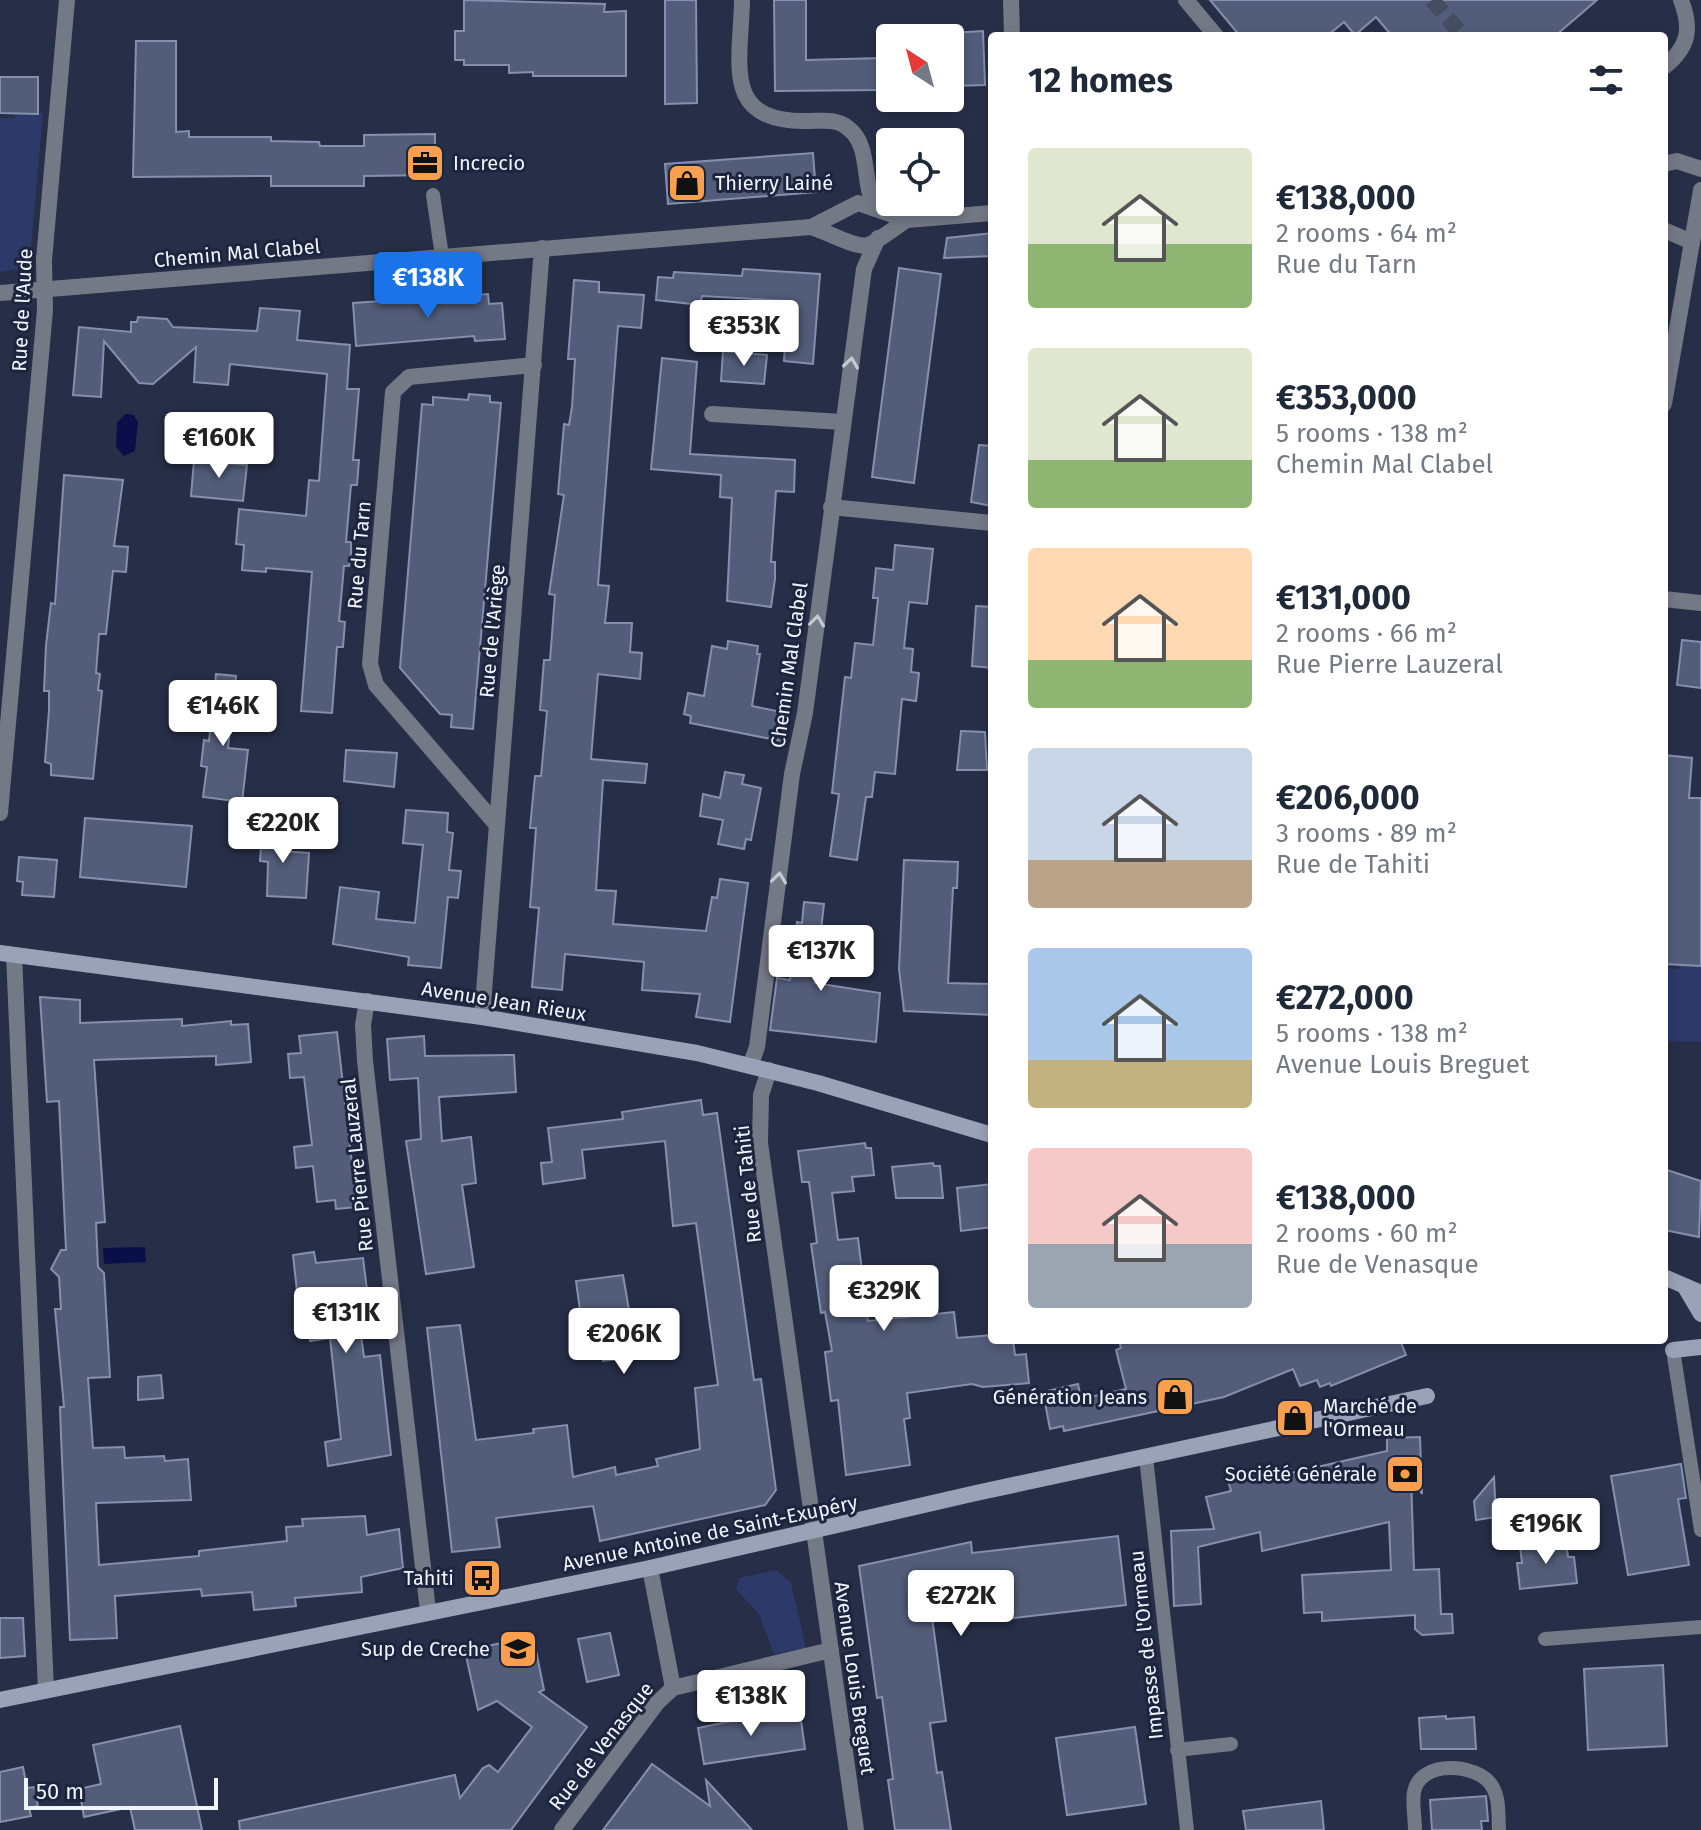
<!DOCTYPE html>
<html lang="en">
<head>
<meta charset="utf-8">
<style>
  :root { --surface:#fff; --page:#f6f6f7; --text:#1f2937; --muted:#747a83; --accent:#1a73e8 }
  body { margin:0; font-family:"Fira Sans",sans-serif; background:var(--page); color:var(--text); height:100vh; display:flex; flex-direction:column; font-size:30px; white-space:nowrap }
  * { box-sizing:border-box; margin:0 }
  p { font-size:26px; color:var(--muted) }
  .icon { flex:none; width:44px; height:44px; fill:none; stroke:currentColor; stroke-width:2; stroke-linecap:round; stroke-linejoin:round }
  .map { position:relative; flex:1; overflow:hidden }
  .drawer { position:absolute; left:988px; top:32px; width:680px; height:1312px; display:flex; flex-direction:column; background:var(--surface); border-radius:8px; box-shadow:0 4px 12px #0003 }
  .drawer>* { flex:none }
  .needle { width:52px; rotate:324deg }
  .fabs { position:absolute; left:876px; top:24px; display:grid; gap:16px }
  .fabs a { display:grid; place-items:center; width:88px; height:88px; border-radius:8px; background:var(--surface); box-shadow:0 4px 12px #0003; font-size:40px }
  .scale { position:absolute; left:24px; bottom:20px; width:194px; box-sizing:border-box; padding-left:8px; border:4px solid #f0f4fe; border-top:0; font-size:22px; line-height:28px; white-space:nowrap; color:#f0f4fe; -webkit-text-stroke:6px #1d253e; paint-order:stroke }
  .price { position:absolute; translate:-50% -68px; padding:0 18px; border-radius:8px; background:#fff; color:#222; font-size:26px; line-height:52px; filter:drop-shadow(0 2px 4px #0008) }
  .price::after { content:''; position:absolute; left:50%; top:48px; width:24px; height:18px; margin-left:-12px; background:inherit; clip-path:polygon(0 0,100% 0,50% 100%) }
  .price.on { background:var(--accent); color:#fff }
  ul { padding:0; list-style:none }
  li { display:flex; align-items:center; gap:24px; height:200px; padding:0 40px }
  li span { display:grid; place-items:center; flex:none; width:224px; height:160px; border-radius:8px; color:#555 }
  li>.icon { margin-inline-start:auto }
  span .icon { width:96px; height:96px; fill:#fffc; stroke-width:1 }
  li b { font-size:34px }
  h2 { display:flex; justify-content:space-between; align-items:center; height:96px; padding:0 40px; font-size:34px }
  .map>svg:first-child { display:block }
  .green { fill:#2c3969 }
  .water { fill:#0a0f4a }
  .building { fill:#535d79; stroke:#8590ae; stroke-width:2 }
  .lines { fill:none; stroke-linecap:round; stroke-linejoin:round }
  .minor-tunnel { stroke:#454d63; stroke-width:16; stroke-dasharray:16 8; stroke-linecap:butt }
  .service { stroke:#747986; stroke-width:14 }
  .minor { stroke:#747986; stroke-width:16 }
  .tertiary { stroke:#747986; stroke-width:16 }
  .secondary { stroke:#9aa2b7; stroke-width:16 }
  .oneway { stroke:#c5c9d4 }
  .labels { text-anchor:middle; stroke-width:6; stroke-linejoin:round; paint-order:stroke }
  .poi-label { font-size:20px; fill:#f0f4fe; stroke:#1d253e; text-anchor:end }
  .street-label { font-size:20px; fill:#f0f4fe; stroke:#1d253e }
</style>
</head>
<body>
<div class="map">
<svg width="1701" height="1830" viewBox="0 0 1701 1830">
  <rect width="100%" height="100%" fill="#272f48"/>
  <g class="green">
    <polygon points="15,113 43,113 30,259 23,268 0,272 0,118 15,118"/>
    <polygon points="1679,965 1701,966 1701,1042 1664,1041 1664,968 1679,969"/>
    <polygon points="776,1570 791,1583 806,1648 774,1654 759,1614 736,1589 739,1578"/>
  </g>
  <g class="water">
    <polygon points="126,414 134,415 138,423 135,451 124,456 116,447 117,422"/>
    <polygon points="145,1247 146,1262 104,1264 103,1248"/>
  </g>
  <g class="building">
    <polygon points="464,0 605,4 604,12 626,11 626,76 533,76 533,72 509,73 509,65 464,65 464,60 455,60 455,31 464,31"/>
    <polygon points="665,0 696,0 697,103 665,104"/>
    <polygon points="774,0 806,0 806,60 882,58 883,90 775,91"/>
    <polygon points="1210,0 1597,0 1555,36 1392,36 1376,17 1355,35 1344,22 1327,36 1240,36"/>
    <polygon points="983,31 985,85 953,86 951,33"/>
    <polygon points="136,41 176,41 176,132 189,131 189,137 271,137 271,141 319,142 320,146 364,146 364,135 435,134 435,175 364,176 364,186 271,186 271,176 133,177"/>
    <polygon points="0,77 38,77 38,114 0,113"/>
    <polygon points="813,153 816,192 668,204 665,164"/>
    <polygon points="992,233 992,256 944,258 947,238"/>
    <polygon points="899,268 941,274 914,483 872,477"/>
    <polygon points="743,269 820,274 813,364 784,361 788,301 702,296 700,305 656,300 658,277 673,278 674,272 742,276"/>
    <polygon points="574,280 599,282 599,292 644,295 641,328 618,326 598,585 609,586 605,623 632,623 630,652 642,653 640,679 598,674 591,759 647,764 645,783 603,780 596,890 616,891 613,924 706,931 712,897 717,898 720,879 748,883 730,1022 696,1017 700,994 642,990 644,962 565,954 562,990 532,987 539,908 530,907 536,828 530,828 535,776 541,776 547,711 540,710 544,660 550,660 555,595 549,594 564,495 558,494 564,424 569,425 572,407 575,359 568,359"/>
    <polygon points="488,294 489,304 502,303 505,339 475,341 474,336 356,346 353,303"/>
    <polygon points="260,308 300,311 297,340 350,345 347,389 359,389 353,460 359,460 357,485 351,485 346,542 351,542 351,553 349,566 344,566 339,621 345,622 343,647 337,647 332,713 301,711 312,572 266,568 266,572 242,570 244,545 236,544 239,509 306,516 309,480 319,481 327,374 230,364 228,385 194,382 196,347 153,384 139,383 104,341 101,397 73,395 79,327 131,332 131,322 137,322 138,317 167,319 173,327 257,331"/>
    <polygon points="723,351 767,355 764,384 721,381"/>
    <polygon points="662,358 697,362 690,454 795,460 794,492 776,491 771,562 775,562 775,579 771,607 727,601 732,498 720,497 721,475 651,469"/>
    <polygon points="469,394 490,396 490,402 501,403 473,729 451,727 452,715 440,714 400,668 422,404 433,405 433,397 468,400"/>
    <polygon points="979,445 992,446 992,506 971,502"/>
    <polygon points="194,460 247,465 243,501 191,496"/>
    <polygon points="64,475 123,480 114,546 128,547 126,572 113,571 106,634 99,634 96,673 100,674 98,690 102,691 93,779 51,775 51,764 45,762 49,710 49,691 44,691 46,645 51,603 55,604"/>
    <polygon points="895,545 933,549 927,604 909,602 904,648 913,649 911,672 919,673 916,701 902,699 895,774 875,772 872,797 866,797 857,860 830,856 839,794 832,793 845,677 851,678 855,643 873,645 878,598 873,598 876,568 893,570"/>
    <polygon points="976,606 992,607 992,668 972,666"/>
    <polygon points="1682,640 1701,642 1701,688 1677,685"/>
    <polygon points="728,641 758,646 757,654 760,654 752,706 786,713 781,741 690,723 691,716 684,714 688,693 704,696 712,646 727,649"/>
    <polygon points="216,674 236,676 228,748 248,750 242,802 203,797 207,767 201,766 204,740 209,741"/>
    <polygon points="961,731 985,732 987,770 957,770"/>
    <polygon points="346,750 397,753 394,787 344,781"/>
    <polygon points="1664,755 1692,758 1689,798 1701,798 1701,966 1664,964"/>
    <polygon points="725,772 744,775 742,784 761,788 751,840 746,839 744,849 718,844 723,820 700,816 703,794 720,798"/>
    <polygon points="406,810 448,813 447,832 453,833 449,870 461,871 458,898 448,897 441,968 408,965 409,957 333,944 340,887 379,892 376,919 415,923 423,845 403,843"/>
    <polygon points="85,818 192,826 186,887 80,877"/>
    <polygon points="263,820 282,821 280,851 309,853 306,898 267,896 268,862 260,861"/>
    <polygon points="19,857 57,860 54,897 22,895 23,882 17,881"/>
    <polygon points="904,860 958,862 957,888 953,888 948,983 992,984 992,1015 904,1011 899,969"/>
    <polygon points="804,902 824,904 815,983 880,993 876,1042 770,1030 777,978 790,980 797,922 802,923"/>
    <polygon points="40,997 80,1000 80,1023 182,1019 182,1026 231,1021 231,1025 248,1024 251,1062 216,1065 216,1056 94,1060 105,1222 96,1223 98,1267 104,1273 110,1377 88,1378 93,1448 124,1447 125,1458 164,1456 165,1461 188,1459 191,1500 96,1503 99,1565 199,1556 199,1551 287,1541 286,1527 303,1526 302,1519 365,1516 367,1535 399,1529 403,1568 361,1577 362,1592 295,1598 296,1606 254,1610 252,1592 202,1596 201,1589 115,1596 117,1638 70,1640 61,1436 60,1407 64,1407 55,1309 61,1309 59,1277 51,1269 61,1250 66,1250 59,1101 47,1102"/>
    <polygon points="337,1032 357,1207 336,1209 335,1200 317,1202 313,1166 296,1168 294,1147 312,1145 304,1077 290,1078 288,1054 301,1053 299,1036"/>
    <polygon points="424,1036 425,1056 514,1055 516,1092 439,1097 442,1141 471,1137 476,1183 462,1185 474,1267 426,1274 406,1141 421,1139 418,1078 390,1080 387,1039"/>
    <polygon points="701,1100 703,1115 717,1113 754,1380 761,1379 776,1490 765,1505 600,1541 593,1506 496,1518 500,1547 452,1552 427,1328 460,1325 476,1440 534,1433 533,1429 567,1425 573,1477 615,1467 616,1475 658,1466 656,1459 700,1449 695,1388 718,1385 696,1223 673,1226 665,1141 582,1150 585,1178 543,1184 541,1163 552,1162 548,1128 623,1119 622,1112"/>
    <polygon points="865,1143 866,1148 871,1148 874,1175 852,1177 854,1191 832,1193 838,1240 858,1238 868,1321 954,1312 957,1338 992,1335 992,1340 1013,1340 1015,1355 1026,1354 1029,1383 983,1387 972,1384 907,1393 910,1418 904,1419 910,1465 846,1475 838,1400 831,1401 825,1352 832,1351 825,1312 821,1313 811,1244 817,1243 809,1182 802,1182 798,1151"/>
    <polygon points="933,1163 934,1166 940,1166 943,1198 896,1198 892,1167"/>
    <polygon points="1664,1169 1701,1181 1699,1237 1664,1230"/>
    <polygon points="992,1184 992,1227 961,1231 957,1188"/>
    <polygon points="314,1252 316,1263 363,1258 368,1298 356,1300 364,1357 380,1355 391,1455 328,1466 325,1442 341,1439 330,1338 310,1341 306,1308 299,1309 293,1255"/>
    <polygon points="623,1275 637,1357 603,1361 597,1316 581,1318 576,1281"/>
    <polygon points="1119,1340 1400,1340 1406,1355 1331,1386 1330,1383 1320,1387 1317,1380 1300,1386 1293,1369 1224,1397 1064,1431 1063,1426 1050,1429 1043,1392 1078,1384 1081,1399 1126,1389 1116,1350 1121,1348"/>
    <polygon points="161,1375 163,1398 138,1400 138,1377"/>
    <polygon points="1420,1437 1422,1494 1411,1475 1414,1570 1439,1569 1441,1614 1452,1614 1453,1633 1422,1635 1415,1629 1415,1615 1322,1621 1322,1612 1304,1613 1302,1575 1391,1570 1389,1522 1262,1551 1260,1532 1198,1547 1201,1604 1174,1606 1171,1531 1214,1529 1206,1497 1231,1491 1228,1480 1289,1465 1291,1473 1387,1451 1387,1438"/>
    <polygon points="1681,1464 1686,1498 1678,1499 1689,1565 1628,1575 1611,1476"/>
    <polygon points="1494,1477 1496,1517 1476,1520 1474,1501"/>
    <polygon points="1118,1536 1126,1605 996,1620 995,1604 932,1617 946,1721 930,1723 937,1773 942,1772 951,1830 895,1830 888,1780 893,1779 882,1697 877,1698 859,1566 971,1542 972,1553"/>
    <polygon points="1566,1541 1568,1557 1574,1557 1577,1583 1520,1589 1517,1563 1522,1563 1520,1546"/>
    <polygon points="0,1618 23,1618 25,1656 0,1658"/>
    <polygon points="610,1633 619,1675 587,1682 578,1639"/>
    <polygon points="533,1636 544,1690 539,1692 587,1727 511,1830 240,1830 239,1821 455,1775 460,1798 483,1768 489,1765 498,1772 532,1727 497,1701 478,1710 465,1651"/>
    <polygon points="1663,1665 1667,1746 1588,1750 1584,1669"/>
    <polygon points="800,1713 805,1749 704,1764 698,1728 765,1714 766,1718"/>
    <polygon points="1446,1716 1446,1719 1474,1717 1476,1749 1421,1749 1419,1718"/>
    <polygon points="180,1726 202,1830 135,1830 130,1807 84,1817 79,1789 101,1784 93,1745"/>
    <polygon points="1135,1727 1146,1804 1067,1815 1056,1738"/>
    <polygon points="652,1764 710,1806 706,1780 752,1830 603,1830"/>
    <polygon points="23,1767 27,1788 34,1787 38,1806 29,1808 31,1816 0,1822 0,1772"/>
    <polygon points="1486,1796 1488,1821 1481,1821 1482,1830 1432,1830 1430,1800"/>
    <polygon points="1321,1801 1324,1830 1246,1830 1243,1811"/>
  </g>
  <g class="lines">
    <polyline class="minor-tunnel" points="1432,0 1463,36"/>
    <g class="service">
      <polyline points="433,195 442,256"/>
      <polyline points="1673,1350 1701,1530"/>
      <polyline points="1146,1457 1187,1830"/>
      <polyline points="1545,1639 1701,1627"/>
      <polyline points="1177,1750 1231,1744"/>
      <path d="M 1415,1830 C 1415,1818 1412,1803 1414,1792 C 1420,1759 1478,1763 1492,1786 C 1500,1799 1498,1816 1499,1830"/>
    </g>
    <g class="minor">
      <path d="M 742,0 C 741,63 721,122 806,121 C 821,121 836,118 848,128 C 872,146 861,184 876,208"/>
      <polyline points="1011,0 1012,36"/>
      <polyline points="1186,0 1216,36"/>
      <path d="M 1664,67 C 1689,47 1692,29 1681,0"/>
      <polyline points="1664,164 1677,161 1701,169"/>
      <path d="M 811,227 C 826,231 856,249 868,245 C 877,242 897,226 907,220"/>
      <polyline points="1664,230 1692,242"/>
      <polyline points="0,293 811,227 858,203 907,220 992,213"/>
      <polyline points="712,414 842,422"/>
      <polyline points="831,507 992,523"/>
      <polyline points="1664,599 1701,603"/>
      <polyline points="0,813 45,310 44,260 67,0"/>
      <polyline points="496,824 376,685 370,664 393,392 409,377 534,365"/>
      <polyline points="14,955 46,1690"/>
      <polyline points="367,1001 363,1025 365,1061 428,1611"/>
      <polyline points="482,1017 542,248"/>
      <polyline points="750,1066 757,1047 792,774 805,713 864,269 878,238"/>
      <polyline points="769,1070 761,1095 760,1143 814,1531"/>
    </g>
    <g class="tertiary">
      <polyline points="1664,404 1701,190"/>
      <polyline points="814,1531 856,1830"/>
      <polyline points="650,1568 673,1688"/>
      <polyline points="562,1830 657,1703 673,1688 831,1650"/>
    </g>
    <g class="secondary">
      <polyline points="0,953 482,1017 697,1053 818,1083 992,1135"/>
      <polyline points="1664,1277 1701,1293"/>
      <polyline points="1685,1287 1701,1314"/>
      <polyline points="1673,1350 1701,1347"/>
      <polyline points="0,1700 650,1568 976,1493 1427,1396"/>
    </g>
  </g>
  <defs><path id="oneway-chevron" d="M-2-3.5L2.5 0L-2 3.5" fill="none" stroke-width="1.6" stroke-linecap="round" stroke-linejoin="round" transform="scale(2)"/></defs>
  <g class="oneway">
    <use href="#oneway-chevron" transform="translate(851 363) rotate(-82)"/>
    <use href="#oneway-chevron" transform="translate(817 621) rotate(-83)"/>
    <use href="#oneway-chevron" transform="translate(779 878) rotate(-83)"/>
  </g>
  <defs>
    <g id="office-square" transform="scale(2)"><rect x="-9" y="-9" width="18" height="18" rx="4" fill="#fa9f4e" stroke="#1d253e"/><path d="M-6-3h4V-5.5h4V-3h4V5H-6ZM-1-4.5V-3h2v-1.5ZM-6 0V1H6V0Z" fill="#111"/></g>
    <g id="shop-square" transform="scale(2)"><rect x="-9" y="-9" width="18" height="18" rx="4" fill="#fa9f4e" stroke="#1d253e"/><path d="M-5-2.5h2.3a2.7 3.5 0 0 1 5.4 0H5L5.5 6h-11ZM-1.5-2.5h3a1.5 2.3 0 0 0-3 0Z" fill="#111"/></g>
    <g id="bank-square" transform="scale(2)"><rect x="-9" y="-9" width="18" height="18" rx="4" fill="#fa9f4e" stroke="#1d253e"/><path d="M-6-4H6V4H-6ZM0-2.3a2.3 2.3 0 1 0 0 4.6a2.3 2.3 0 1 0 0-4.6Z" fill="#111"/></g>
    <g id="bus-square" transform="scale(2)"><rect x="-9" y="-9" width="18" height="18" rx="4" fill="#fa9f4e" stroke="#1d253e"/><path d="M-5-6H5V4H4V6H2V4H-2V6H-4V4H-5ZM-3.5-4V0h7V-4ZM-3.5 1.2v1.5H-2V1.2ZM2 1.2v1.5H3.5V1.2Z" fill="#111"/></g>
    <g id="school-square" transform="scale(2)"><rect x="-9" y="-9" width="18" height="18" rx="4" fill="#fa9f4e" stroke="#1d253e"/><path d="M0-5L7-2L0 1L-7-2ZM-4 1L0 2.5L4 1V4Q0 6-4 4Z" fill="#111"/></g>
  </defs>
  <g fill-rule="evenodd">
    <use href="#office-square" x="425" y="163"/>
    <use href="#shop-square" x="687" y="183"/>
    <use href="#shop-square" x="1175" y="1397"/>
    <use href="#shop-square" x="1295" y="1418"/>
    <use href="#bank-square" x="1405" y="1474"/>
    <use href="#bus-square" x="482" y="1578"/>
    <use href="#school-square" x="518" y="1649"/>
  </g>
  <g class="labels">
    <g class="poi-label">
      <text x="453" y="170" text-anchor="start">Increcio</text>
      <text x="715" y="190" text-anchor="start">Thierry Lainé</text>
      <text x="1147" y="1404">Génération Jeans</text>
      <text x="1323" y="1413" text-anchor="start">Marché de<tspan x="1323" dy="23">l'Ormeau</tspan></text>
      <text x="1377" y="1481">Société Générale</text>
      <text x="454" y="1585">Tahiti</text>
      <text x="490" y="1656">Sup de Creche</text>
    </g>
    <g class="street-label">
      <text transform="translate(237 253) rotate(-5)" y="7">Chemin Mal Clabel</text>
      <text transform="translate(22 310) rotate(-87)" y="7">Rue de l'Aude</text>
      <text transform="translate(359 555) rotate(-85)" y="7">Rue du Tarn</text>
      <text transform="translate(492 631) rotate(-85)" y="7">Rue de l'Ariège</text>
      <text transform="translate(789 665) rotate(-82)" y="7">Chemin Mal Clabel</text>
      <text transform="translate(504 1001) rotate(9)" y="7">Avenue Jean Rieux</text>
      <text transform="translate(357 1165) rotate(-96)" y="7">Rue Pierre Lauzeral</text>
      <text transform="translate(748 1184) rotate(-96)" y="7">Rue de Tahiti</text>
      <text transform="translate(710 1533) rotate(-12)" y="7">Avenue Antoine de Saint-Exupéry</text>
      <text transform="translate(1146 1645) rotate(-96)" y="7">Impasse de l'Ormeau</text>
      <text transform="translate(855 1678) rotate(82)" y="7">Avenue Louis Breguet</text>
      <text transform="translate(601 1746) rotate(-52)" y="7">Rue de Venasque</text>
    </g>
  </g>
</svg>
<div class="fabs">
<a><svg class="needle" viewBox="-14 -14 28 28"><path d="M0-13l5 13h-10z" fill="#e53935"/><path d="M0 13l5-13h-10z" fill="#747a83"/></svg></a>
<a><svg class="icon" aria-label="locate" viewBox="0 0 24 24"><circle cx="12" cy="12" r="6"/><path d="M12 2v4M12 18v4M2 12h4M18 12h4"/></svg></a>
</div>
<div class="scale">50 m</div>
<b class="price on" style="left:428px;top:320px">€138K</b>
<b class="price" style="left:744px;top:368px">€353K</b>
<b class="price" style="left:219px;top:480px">€160K</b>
<b class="price" style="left:223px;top:748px">€146K</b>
<b class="price" style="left:283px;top:865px">€220K</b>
<b class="price" style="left:821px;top:993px">€137K</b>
<b class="price" style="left:884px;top:1333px">€329K</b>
<b class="price" style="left:346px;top:1355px">€131K</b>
<b class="price" style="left:624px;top:1376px">€206K</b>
<b class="price" style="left:1546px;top:1566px">€196K</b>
<b class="price" style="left:961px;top:1638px">€272K</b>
<b class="price" style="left:751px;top:1738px">€138K</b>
<section class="drawer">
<h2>12 homes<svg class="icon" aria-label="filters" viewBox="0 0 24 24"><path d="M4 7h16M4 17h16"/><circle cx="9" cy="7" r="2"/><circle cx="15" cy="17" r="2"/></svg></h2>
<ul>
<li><span style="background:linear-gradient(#dfe7d0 60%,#8fb573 0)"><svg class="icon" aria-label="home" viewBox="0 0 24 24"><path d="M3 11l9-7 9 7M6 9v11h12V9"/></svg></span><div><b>€138,000</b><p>2 rooms · 64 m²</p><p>Rue du Tarn</p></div></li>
<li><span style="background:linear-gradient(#dfe7d0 70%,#8fb573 0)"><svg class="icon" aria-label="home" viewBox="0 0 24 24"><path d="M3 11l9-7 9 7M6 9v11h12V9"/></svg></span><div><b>€353,000</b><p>5 rooms · 138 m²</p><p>Chemin Mal Clabel</p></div></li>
<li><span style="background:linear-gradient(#ffd9b3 70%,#8fb573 0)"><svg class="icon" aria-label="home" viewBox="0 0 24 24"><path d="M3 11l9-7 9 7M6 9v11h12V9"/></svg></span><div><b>€131,000</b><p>2 rooms · 66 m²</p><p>Rue Pierre Lauzeral</p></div></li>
<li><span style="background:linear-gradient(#c9d6e8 70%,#b9a48a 0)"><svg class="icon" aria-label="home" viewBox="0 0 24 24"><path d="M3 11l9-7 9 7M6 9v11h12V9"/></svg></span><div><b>€206,000</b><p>3 rooms · 89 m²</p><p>Rue de Tahiti</p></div></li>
<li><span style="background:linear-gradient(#a9c7e8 70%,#c2b280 0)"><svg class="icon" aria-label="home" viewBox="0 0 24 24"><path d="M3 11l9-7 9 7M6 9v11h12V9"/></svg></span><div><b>€272,000</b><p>5 rooms · 138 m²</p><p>Avenue Louis Breguet</p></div></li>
<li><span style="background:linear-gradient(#f6c9c9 60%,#9aa5b1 0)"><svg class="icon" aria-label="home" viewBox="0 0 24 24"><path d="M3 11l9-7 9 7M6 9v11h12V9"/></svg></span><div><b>€138,000</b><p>2 rooms · 60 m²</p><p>Rue de Venasque</p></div></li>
</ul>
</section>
</div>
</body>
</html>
